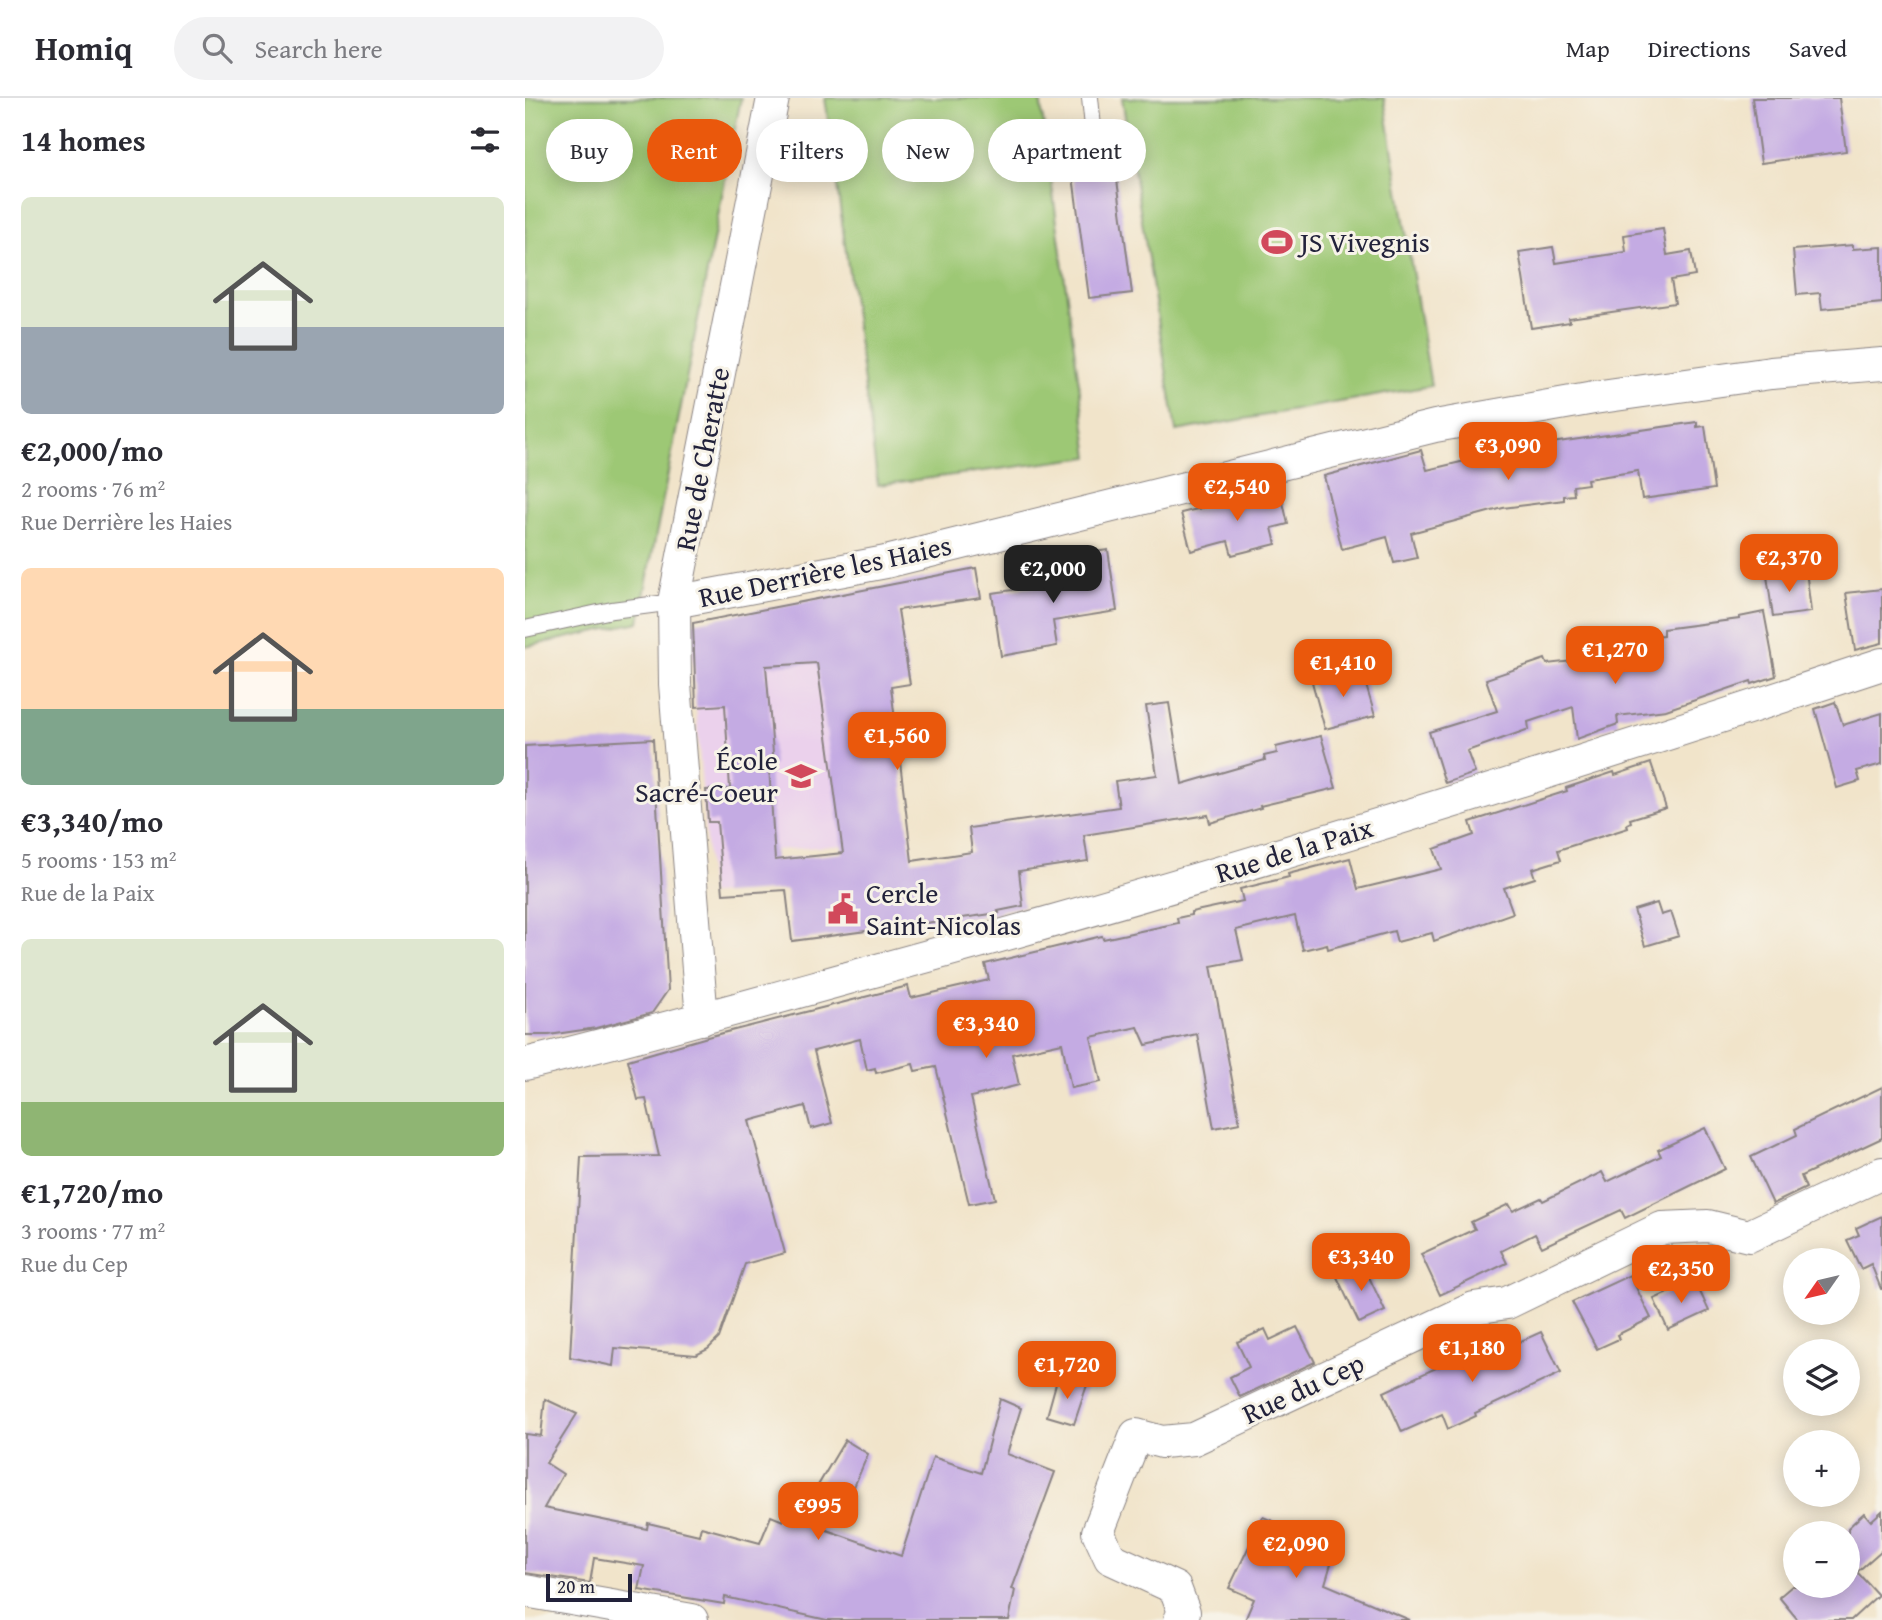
<!DOCTYPE html>
<html lang="en">
<head>
<meta charset="utf-8">
<style>
  :root { --surface:#fff; --page:#f2f2f3; --text:#2b2b33; --muted:#7c7c81; --line:#e1e1e2; --accent:#ea580c }
  body { margin:0; font-family:"Gentium Book Plus",serif; background:var(--page); color:var(--text); height:100vh; display:flex; flex-direction:column; font-size:26px; white-space:nowrap }
  * { box-sizing:border-box; margin:0 }
  p { font-size:23px; color:var(--muted) }
  .icon { flex:none; width:38px; height:38px; fill:none; stroke:currentColor; stroke-width:2; stroke-linecap:round; stroke-linejoin:round }
  .map { position:relative; flex:1; overflow:hidden }
  .details { display:flex; flex-direction:column; background:var(--surface); width:525px }
  .details>* { flex:none }
  .banner { position:absolute; left:21px; top:21px; width:665px; height:63px; display:flex; gap:14px }
  .needle { width:46px; rotate:236deg }
  .buttons { position:absolute; left:1258px; top:1150px; display:grid; gap:14px }
  .buttons a { display:grid; place-items:center; width:77px; height:77px; border-radius:50%; background:var(--surface); box-shadow:0 4px 18px #0003; font-size:35px }
  .scale { position:absolute; left:21px; bottom:18px; width:86px; box-sizing:border-box; padding-left:7px; border:4px solid #22223b; border-top:0; font-size:19px; line-height:24px; white-space:nowrap; color:#22223b; -webkit-text-stroke:5px #f7f3e8; paint-order:stroke }
  .price { position:absolute; translate:-50% -60px; padding:0 16px; border-radius:14px; background:var(--accent); color:#fff; font-size:23px; line-height:46px; filter:drop-shadow(0 2px 4px #0008) }
  .price::after { content:''; position:absolute; left:50%; top:42px; width:21px; height:16px; margin-left:-10px; background:inherit; clip-path:polygon(0 0,100% 0,50% 100%) }
  .price.on { background:#222; color:#fff }
  ul { padding:0; list-style:none }
  li { display:grid; align-content:center; gap:14px; height:371px; padding:0 21px }
  li span { display:grid; place-items:center; height:217px; border-radius:10px; color:#555 }
  li>.icon { margin-inline-start:auto }
  span .icon { width:126px; height:126px; fill:#fffc; stroke-width:1 }
  li b { font-size:30px }
  h2 { display:flex; justify-content:space-between; align-items:center; height:84px; padding:0 21px; font-size:30px }
  .tag { padding:0 24px; border-radius:32px; background:var(--surface); box-shadow:0 4px 18px #0003; font-size:24px; line-height:63px }
  .tag.on { background:var(--accent); color:#fff }
  header { display:flex; align-items:center; gap:42px; box-sizing:border-box; height:98px; padding:0 35px; background:var(--surface); border-bottom:2px solid var(--line) }
  header strong { font-size:33px }
  nav { display:flex; gap:38px; margin-inline-start:auto; font-size:24px }
  .search { width:490px; height:63px; background:var(--page); display:flex; align-items:center; gap:18px; box-sizing:border-box; padding:0 24px; border-radius:38px; color:var(--muted); font-size:26px }
  main { display:flex; flex:1; min-height:0 }
  .map>svg:first-child { display:block }
  .built { fill:#ebd1ec }
  .green { fill:#9dc874; stroke:#607558; stroke-width:2 }
  .building { fill:#c4abe3; fill-rule:evenodd }
  .lines { fill:none; stroke-linecap:round; stroke-linejoin:round }
  .service-casing { stroke:#8a8382; stroke-width:18 }
  .minor-casing { stroke:#8a8382; stroke-width:34 }
  .service { stroke:#fff; stroke-width:16 }
  .minor { stroke:#fff; stroke-width:32 }
  .labels { text-anchor:middle; stroke-width:6; stroke-linejoin:round; paint-order:stroke }
  .poi-label { font-size:28px; fill:#22223b; stroke:#f7f3e8; text-anchor:start }
  .street-label { font-size:28px; fill:#22223b; stroke:#f7f3e8 }
</style>
</head>
<body>
<header>
<strong>Homiq</strong>
<div class="search"><svg class="icon" aria-label="search" viewBox="0 0 24 24"><circle cx="10" cy="10" r="6"/><path d="M15 15l6 6"/></svg>Search here</div>
<nav><a>Map</a><a>Directions</a><a>Saved</a></nav>
</header>
<main>
<section class="details">
<h2>14 homes<svg class="icon" aria-label="filters" viewBox="0 0 24 24"><path d="M4 7h16M4 17h16"/><circle cx="9" cy="7" r="2"/><circle cx="15" cy="17" r="2"/></svg></h2>
<ul>
<li><span style="background:linear-gradient(#dfe7d0 60%,#9aa5b1 0)"><svg class="icon" aria-label="home" viewBox="0 0 24 24"><path d="M3 11l9-7 9 7M6 9v11h12V9"/></svg></span><div><b>€2,000/mo</b><p>2 rooms · 76 m²</p><p>Rue Derrière les Haies</p></div></li>
<li><span style="background:linear-gradient(#ffd9b3 65%,#7fa58c 0)"><svg class="icon" aria-label="home" viewBox="0 0 24 24"><path d="M3 11l9-7 9 7M6 9v11h12V9"/></svg></span><div><b>€3,340/mo</b><p>5 rooms · 153 m²</p><p>Rue de la Paix</p></div></li>
<li><span style="background:linear-gradient(#dfe7d0 75%,#8fb573 0)"><svg class="icon" aria-label="home" viewBox="0 0 24 24"><path d="M3 11l9-7 9 7M6 9v11h12V9"/></svg></span><div><b>€1,720/mo</b><p>3 rooms · 77 m²</p><p>Rue du Cep</p></div></li>
</ul>
</section>
<div class="map">
<svg width="1357" height="1522" viewBox="0 0 1357 1522">
  <rect width="100%" height="100%" fill="#f7f3e8"/>
  <filter id="ink" filterUnits="userSpaceOnUse"><feTurbulence type="fractalNoise" baseFrequency=".0143" numOctaves="2"/><feDisplacementMap in="SourceGraphic" scale="14" xChannelSelector="R" yChannelSelector="G"/><feConvolveMatrix kernelMatrix="1 2 1 2 8 2 1 2 1" color-interpolation-filters="sRGB"/></filter>
  <filter id="wash" filterUnits="userSpaceOnUse"><feTurbulence type="fractalNoise" baseFrequency=".00686" numOctaves="4" result="noise"/><feDisplacementMap in="SourceGraphic" scale="28" xChannelSelector="R" yChannelSelector="G"/><feGaussianBlur stdDeviation="1.57" result="paint"/><feColorMatrix in="noise" values="0 0 0 0 0 0 0 0 0 0 0 0 0 0 0 0 0 1.4 0 .05"/><feComposite in="paint" operator="in"/></filter>
  <g filter="url(#wash)">
    <rect width="100%" height="100%" fill="#f1e4ca"/>
    <polygon class="built" points="317,496 327,561 320,747 224,754 226,794 185,796 165,526"/>
    <g class="green">
      <polygon points="0,0 216,0 114,524 0,549"/>
      <polygon points="300,0 515,0 564,359 353,387"/>
      <polygon points="597,0 859,0 906,288 651,333"/>
    </g>
    <g id="blocks">
      <g class="building">
        <polygon points="1227,0 1314,0 1321,53 1236,65"/>
        <polygon points="543,40 570,51 580,59 589,59 607,195 564,200"/>
        <polygon points="1138,131 1142,157 1166,153 1170,178 1146,182 1150,205 1044,220 1045,224 1006,230 994,154 1028,149 1031,165 1101,154 1099,137"/>
        <polygon points="1328,147 1328,151 1357,149 1357,205 1297,211 1295,195 1272,197 1268,152"/>
        <polygon points="1172,324 1172,329 1180,328 1189,391 1117,401 1113,373 1062,381 1063,386 1048,388 1049,397 1039,398 1039,402 978,410 886,435 892,460 869,465 862,439 817,451 799,378 896,352 902,372 999,349"/>
        <polygon points="755,391 763,426 747,430 751,446 707,457 703,443 666,453 656,415"/>
        <polygon points="583,452 592,513 528,523 532,548 476,558 467,495 554,482 550,457"/>
        <path d="M 451,470 L 456,500 L 373,512 L 385,586 L 366,589 L 387,763 L 447,754 L 444,730 L 594,709 L 590,683 L 632,677 L 621,608 L 644,605 L 657,686 L 740,662 L 739,658 L 752,655 L 751,649 L 796,638 L 811,690 L 735,708 L 736,710 L 685,725 L 683,717 L 559,737 L 563,763 L 494,773 L 498,808 L 473,813 L 474,815 L 267,843 L 261,792 L 198,796 L 192,724 L 183,724 L 181,692 L 205,691 L 200,607 L 171,609 L 168,525 ZM 292,565 L 318,755 L 250,762 L 244,668 L 249,667 L 241,568 Z"/>
        <polygon points="1281,472 1286,514 1248,519 1242,478"/>
        <polygon points="1357,491 1357,545 1330,552 1321,495"/>
        <polygon points="1239,514 1251,578 1227,586 1226,583 1141,612 1092,618 1093,626 1052,641 1048,609 1003,624 1004,631 942,653 950,675 920,685 904,634 972,613 961,581 1020,561 1022,566 1128,554 1126,538 1138,537 1138,531 1214,521 1214,519"/>
        <polygon points="836,570 850,618 800,631 787,584"/>
        <polygon points="1310,604 1318,627 1357,615 1357,666 1332,673 1335,683 1312,690 1290,611"/>
        <polygon points="128,641 143,892 127,915 71,930 24,937 0,937 0,648"/>
        <polygon points="1126,665 1141,710 1105,721 1106,724 1102,726 1103,730 1033,752 1036,762 1007,771 1010,780 979,790 988,815 909,843 907,835 872,844 869,833 803,851 802,846 778,852 770,818 711,832 718,862 686,868 715,1025 689,1030 672,936 621,947 613,929 566,939 576,984 546,990 537,945 487,956 494,987 446,999 470,1101 444,1106 411,969 390,973 388,966 351,975 350,970 342,972 335,941 289,953 307,1025 286,1031 280,1008 224,1023 260,1155 220,1166 194,1240 183,1251 171,1257 90,1250 88,1268 45,1259 56,1059 134,1058 121,1001 113,1002 103,962 186,938 383,888 386,900 464,882 460,866 577,838 578,841 653,825 652,820 666,817 666,814 718,803 715,791 764,779 763,776 825,760 833,791 916,771 909,751 949,737 945,724 1042,693 1041,690 1089,674 1090,677"/>
        <polygon points="1132,805 1136,817 1146,814 1154,838 1120,848 1109,812"/>
        <polygon points="1357,989 1357,1040 1276,1078 1281,1090 1248,1106 1226,1059 1272,1037 1270,1031"/>
        <polygon points="1180,1030 1200,1071 1100,1120 1096,1112 1017,1149 1010,1136 976,1153 982,1165 915,1197 896,1156 950,1131 946,1124 984,1106 988,1113 1016,1100 1018,1103 1077,1074 1082,1084 1136,1058 1133,1052"/>
        <polygon points="1357,1118 1357,1191 1356,1191 1346,1166 1336,1171 1322,1142 1334,1137 1331,1130"/>
        <polygon points="837,1164 860,1213 834,1225 811,1177"/>
        <polygon points="1105,1177 1126,1220 1092,1237 1094,1241 1072,1251 1047,1204"/>
        <polygon points="1170,1183 1184,1213 1143,1232 1129,1201"/>
        <polygon points="772,1229 790,1264 715,1299 705,1279 724,1269 712,1244 740,1231 745,1242"/>
        <polygon points="1016,1234 1036,1275 950,1315 951,1318 923,1331 917,1316 877,1334 859,1294 939,1257 943,1267"/>
        <polygon points="532,1282 562,1287 549,1326 522,1318"/>
        <polygon points="20,1301 52,1316 21,1365 38,1376 19,1410 122,1431 123,1425 174,1437 176,1429 235,1445 246,1418 258,1423 262,1411 276,1416 320,1342 343,1356 329,1389 296,1430 376,1458 408,1359 456,1375 475,1301 496,1310 482,1356 530,1374 487,1491 490,1492 484,1522 302,1522 200,1499 199,1506 114,1492 119,1468 69,1460 65,1485 0,1475 0,1336 16,1338"/>
        <polygon points="1357,1413 1357,1452 1332,1474 1353,1497 1326,1522 1273,1522 1254,1499 1267,1488 1323,1488 1323,1430 1339,1415 1346,1423"/>
        <polygon points="738,1419 811,1449 800,1486 885,1522 720,1522 729,1501 704,1490"/>
      </g>
    </g>
  </g>
  <g filter="url(#ink)">
    <use href="#blocks" fill-opacity="0" stroke="#8a8382" stroke-width="2"/>
    <g class="lines">
      <g class="service-casing">
        <g id="service">
          <polyline points="565,0 568,29"/>
          <polyline points="0,531 87,512 149,504"/>
        </g>
      </g>
      <g class="minor-casing">
        <g id="minor">
          <polyline points="149,504 361,464 910,328 1069,300 1246,275 1357,266"/>
          <polyline points="177,921 150,586 149,504 248,0"/>
          <path d="M 0,966 C 109,940 215,910 323,880 C 671,786 1015,679 1357,566"/>
          <polyline points="0,1493 167,1522"/>
          <polyline points="655,1522 659,1514 650,1490 585,1460 573,1434 611,1337 637,1344 669,1341 949,1210 982,1205 1137,1130 1183,1128 1224,1138 1357,1075"/>
        </g>
      </g>
      <use href="#service" class="service"/>
      <use href="#minor" class="minor"/>
    </g>
  </g>
  <defs>
    <g id="stadium-bare" transform="scale(2.415)"><path d="M0-5a6.5 5 0 1 0 0 10a6.5 5 0 1 0 0-10ZM-3.5-1.8h7v3.6h-7Z" fill="#d1495b" stroke="#f7f3e8" stroke-width="2.5" paint-order="stroke"/></g>
    <g id="school-bare" transform="scale(2.415)"><path d="M0-5L7-2L0 1L-7-2ZM-4 1L0 2.5L4 1V4Q0 6-4 4Z" fill="#d1495b" stroke="#f7f3e8" stroke-width="2.5" paint-order="stroke"/></g>
    <g id="civic-bare" transform="scale(2.415)"><path d="M-.6-6.5H3V-4.5H.6V-3L4-1V1h2V6H-6V1h2V-1L-.6-3ZM-1.2 2.5V6h2.4V2.5Z" fill="#d1495b" stroke="#f7f3e8" stroke-width="2.5" paint-order="stroke"/></g>
  </defs>
  <g fill-rule="evenodd">
    <use href="#stadium-bare" x="752" y="144"/>
    <use href="#school-bare" x="276" y="678"/>
    <use href="#civic-bare" x="318" y="811"/>
  </g>
  <g class="labels">
    <g class="poi-label">
      <text x="775" y="154">JS Vivegnis</text>
      <text x="253" y="672" text-anchor="end">École<tspan x="253" dy="32">Sacré-Coeur</tspan></text>
      <text x="341" y="805">Cercle<tspan x="341" dy="32">Saint-Nicolas</tspan></text>
    </g>
    <g class="street-label">
      <text transform="translate(177 361) rotate(-79)" y="10">Rue de Cheratte</text>
      <text transform="translate(300 473) rotate(-12)" y="10">Rue Derrière les Haies</text>
      <text transform="translate(769 752) rotate(-17)" y="10">Rue de la Paix</text>
      <text transform="translate(778 1290) rotate(-25)" y="10">Rue du Cep</text>
    </g>
  </g>
</svg>
<div class="buttons">
<a><svg class="needle" viewBox="-14 -14 28 28"><path d="M0-13l5 13h-10z" fill="#e53935"/><path d="M0 13l5-13h-10z" fill="#7c7c81"/></svg></a>
<a><svg class="icon" aria-label="layers" viewBox="0 0 24 24"><path d="M12 4l9 5-9 5-9-5zM3 14l9 5 9-5"/></svg></a>
<a>+</a>
<a>−</a>
</div>
<div class="scale">20 m</div>
<b class="price" style="left:983px;top:384px">€3,090</b>
<b class="price" style="left:712px;top:425px">€2,540</b>
<b class="price" style="left:1264px;top:496px">€2,370</b>
<b class="price on" style="left:528px;top:507px">€2,000</b>
<b class="price" style="left:1090px;top:588px">€1,270</b>
<b class="price" style="left:818px;top:601px">€1,410</b>
<b class="price" style="left:372px;top:674px">€1,560</b>
<b class="price" style="left:461px;top:962px">€3,340</b>
<b class="price" style="left:836px;top:1195px">€3,340</b>
<b class="price" style="left:1156px;top:1207px">€2,350</b>
<b class="price" style="left:947px;top:1286px">€1,180</b>
<b class="price" style="left:542px;top:1303px">€1,720</b>
<b class="price" style="left:293px;top:1444px">€995</b>
<b class="price" style="left:771px;top:1482px">€2,090</b>
<div class="banner">
<a class="tag">Buy</a>
<a class="tag on">Rent</a>
<a class="tag">Filters</a>
<a class="tag">New</a>
<a class="tag">Apartment</a>
</div>
</div>
</main>
</body>
</html>
